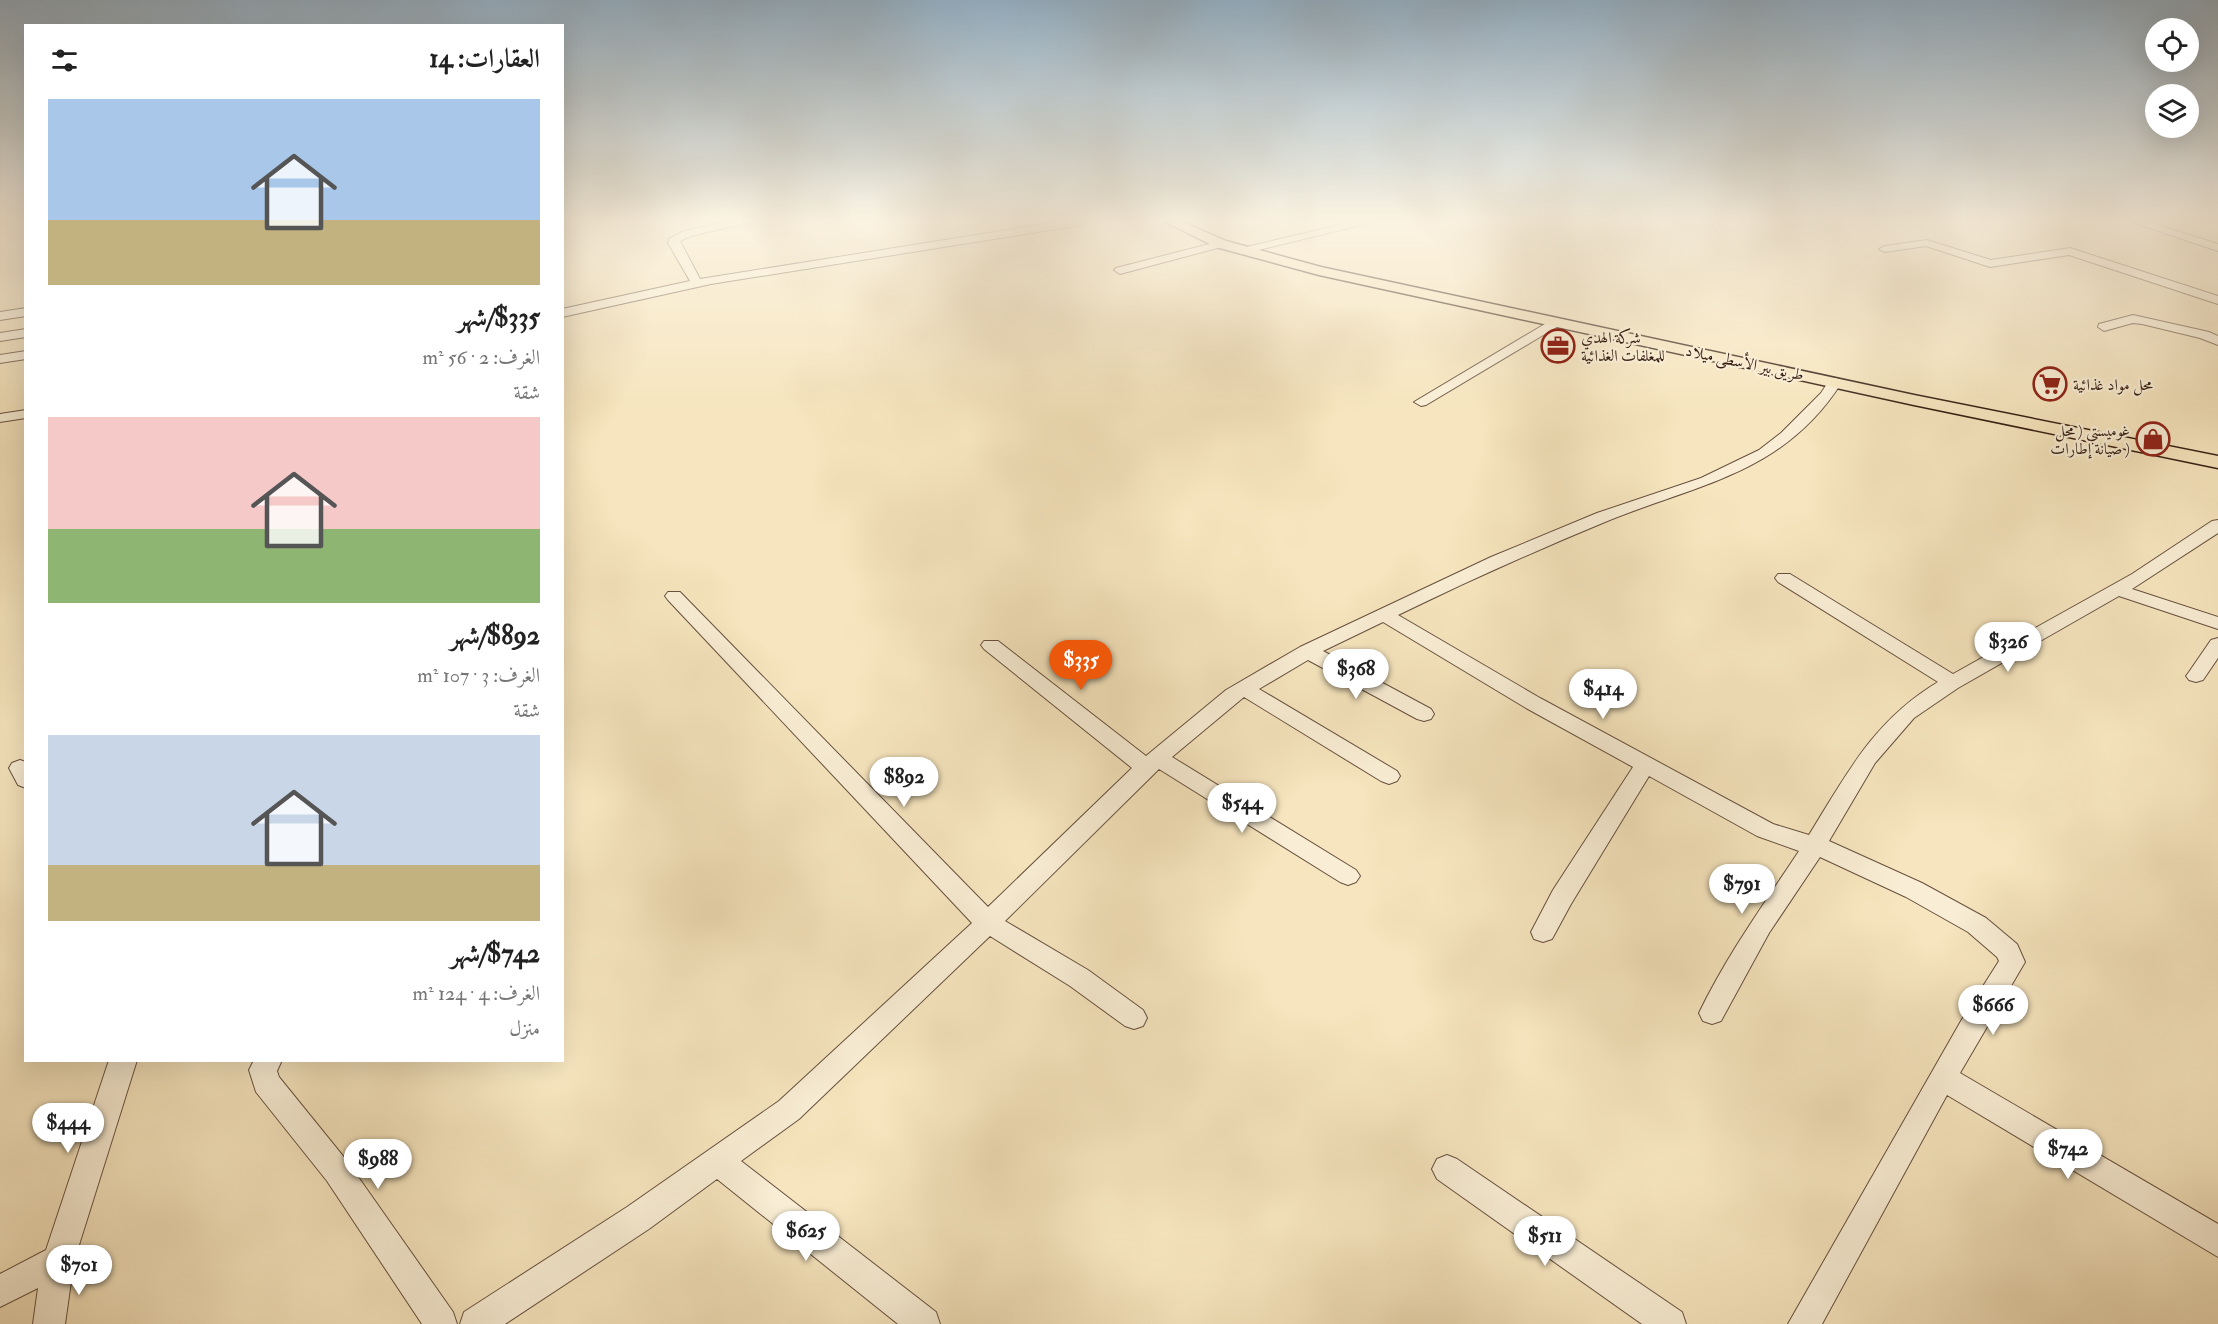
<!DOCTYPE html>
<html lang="ar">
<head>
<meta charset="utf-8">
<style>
  :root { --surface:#fff; --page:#f2f2f2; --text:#222; --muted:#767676; --accent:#ea580c }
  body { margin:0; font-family:"IM FELL Double Pica",Amiri,serif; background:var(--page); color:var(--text); direction:rtl; height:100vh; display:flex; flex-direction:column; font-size:22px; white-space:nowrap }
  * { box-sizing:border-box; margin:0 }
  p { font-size:20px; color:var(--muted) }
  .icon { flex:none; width:33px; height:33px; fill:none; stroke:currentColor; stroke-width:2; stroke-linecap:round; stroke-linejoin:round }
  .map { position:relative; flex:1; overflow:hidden; direction:ltr }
  .panel { position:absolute; left:24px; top:24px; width:540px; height:1038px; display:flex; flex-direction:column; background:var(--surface); border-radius:0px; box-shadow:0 6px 24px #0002; direction:rtl }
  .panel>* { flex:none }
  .controls { position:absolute; left:2145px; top:18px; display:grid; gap:12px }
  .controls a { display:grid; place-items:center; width:54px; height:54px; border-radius:50%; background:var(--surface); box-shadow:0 6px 24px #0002; font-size:30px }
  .price { position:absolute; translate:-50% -51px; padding:0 14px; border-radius:21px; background:#fff; color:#222; font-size:20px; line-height:39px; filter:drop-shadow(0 2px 3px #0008) }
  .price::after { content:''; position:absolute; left:50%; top:36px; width:18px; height:14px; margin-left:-9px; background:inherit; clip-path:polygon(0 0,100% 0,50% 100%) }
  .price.on { background:var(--accent); color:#fff }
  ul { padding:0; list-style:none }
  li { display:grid; align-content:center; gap:12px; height:318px; padding:0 24px }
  li span { display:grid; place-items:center; height:186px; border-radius:0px; color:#555 }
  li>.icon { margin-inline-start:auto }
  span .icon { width:108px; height:108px; fill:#fffc; stroke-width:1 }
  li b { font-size:26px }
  h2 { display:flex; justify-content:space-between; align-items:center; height:72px; padding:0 24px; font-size:26px }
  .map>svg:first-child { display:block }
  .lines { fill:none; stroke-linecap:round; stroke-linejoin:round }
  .minor-casing { stroke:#67503e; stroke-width:2 }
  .major-casing { stroke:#371f14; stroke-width:3 }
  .minor { fill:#f9eed5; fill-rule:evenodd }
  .major { fill:#f6e5be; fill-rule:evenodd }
  .labels { text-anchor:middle; stroke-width:4.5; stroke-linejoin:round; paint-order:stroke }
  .far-poi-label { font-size:16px; fill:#371f14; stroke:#f9eed5; text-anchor:start }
  .far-street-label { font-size:16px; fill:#371f14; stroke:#f9eed5 }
</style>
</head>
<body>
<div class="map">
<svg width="2218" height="1324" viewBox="0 0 2218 1324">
  <rect width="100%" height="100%" fill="#f6e5be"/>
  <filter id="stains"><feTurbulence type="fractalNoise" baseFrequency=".00333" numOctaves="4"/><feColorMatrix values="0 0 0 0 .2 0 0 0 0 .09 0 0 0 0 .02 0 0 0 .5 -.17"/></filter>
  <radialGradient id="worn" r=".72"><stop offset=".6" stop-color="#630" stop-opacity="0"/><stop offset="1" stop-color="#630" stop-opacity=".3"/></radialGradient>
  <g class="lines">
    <g class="minor-casing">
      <g id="minor">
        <polygon points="727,222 751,222 691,236 680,241 700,279 1058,222 1087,222 1082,225 711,284 562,317 562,309 690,281 668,243 669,239 684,231"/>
        <polygon points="1352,222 1373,222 1242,254 1236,251 1242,248"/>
        <polygon points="1803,222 1794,226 1789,223 1789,222"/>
        <polygon points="2131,222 2148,222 2218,244 2218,251"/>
        <polygon points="1927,240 1991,260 2070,248 2218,296 2218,304 2069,255 1990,267 1926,246 1885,252 1879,249 1885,246"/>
        <polygon points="1221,241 1227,244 1225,246 1120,274 1114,270 1116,268"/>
        <polygon points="26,308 26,316 0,320 0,312"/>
        <polygon points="2133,315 2209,332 2218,336 2218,345 2200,338 2142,324 2133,323 2104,331 2098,327 2099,324"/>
        <polygon points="1555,318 1561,322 1560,325 1426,405 1421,406 1414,402"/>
        <polygon points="26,329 26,337 0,341 0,333"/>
        <polygon points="26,351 26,359 0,363 0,355"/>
        <path d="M 1835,378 L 1842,382 C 1783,475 1697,484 1605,522 C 1535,551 1466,582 1398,615 L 1540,698 L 1773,824 L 1809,835 C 1846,775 1874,720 1938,682 L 1778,582 L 1775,578 L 1778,574 L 1790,574 L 1953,674 L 2132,574 L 2212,521 L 2218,520 L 2218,533 L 2132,589 L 2218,617 L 2218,629 L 2119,596 L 1958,688 L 1914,718 L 1875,763 L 1829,841 L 1922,883 L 1986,918 L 2017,944 L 2025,962 L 1960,1073 L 2218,1224 L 2218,1257 L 1947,1095 L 1822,1324 L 1788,1324 L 1961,1021 L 1999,961 L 1997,957 L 1968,932 L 1906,897 L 1820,857 L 1769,933 L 1721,1021 L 1712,1024 L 1703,1021 L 1699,1013 C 1727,955 1764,904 1799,851 L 1757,836 L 1649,776 L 1571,904 L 1552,939 L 1543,942 L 1534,939 L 1531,932 L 1553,890 L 1633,767 L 1526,708 L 1383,622 L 1323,651 L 1431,709 L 1434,714 L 1431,719 L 1424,721 L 1417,719 L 1308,660 L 1259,689 L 1397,771 L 1400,776 L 1397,781 L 1389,784 L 1381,781 L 1244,697 L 1172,757 L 1356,870 L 1360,876 L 1356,882 L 1348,885 L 1340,882 L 1159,769 L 1005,921 L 1088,970 L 1143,1010 L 1147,1018 L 1143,1026 L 1134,1029 L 1125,1026 L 1070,986 L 990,936 L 799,1119 L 741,1161 L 936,1312 L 940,1324 L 898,1324 L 717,1179 L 649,1229 L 505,1324 L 460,1324 L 464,1312 L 627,1207 L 779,1101 L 972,923 L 668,600 L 665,596 L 668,592 L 680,592 L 988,907 L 1132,768 L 984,649 L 981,645 L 984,641 L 998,641 L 1146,756 L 1226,690 L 1300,647 L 1491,557 L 1597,513 L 1701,478 L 1759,450 L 1781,433 L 1821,393 L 1830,379 Z"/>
        <polygon points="26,410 26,418 0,422 0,414"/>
        <polygon points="2218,638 2218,658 2203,680 2196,682 2189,680 2186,676 2189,672 2211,640"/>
        <polygon points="20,760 26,762 26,788 18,785 9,768 12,763"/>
        <polygon points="109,1060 137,1060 74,1261 65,1324 33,1324 38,1288 0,1307 0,1274 46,1250"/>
        <polygon points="254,1060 282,1060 277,1071 279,1077 347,1161 453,1312 457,1324 422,1324 327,1181 256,1092 249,1070"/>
        <polygon points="1447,1155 1457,1159 1682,1312 1686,1324 1642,1324 1437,1179 1432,1169 1437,1159"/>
      </g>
    </g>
    <g class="major-casing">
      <polygon id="major" points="1165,222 1183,222 1226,241 1321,267 1914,395 2218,456 2218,468 1914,405 1319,275 1216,247"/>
    </g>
    <use href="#minor" class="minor"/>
    <use href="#major" class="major"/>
  </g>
  <linearGradient id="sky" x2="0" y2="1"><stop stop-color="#93adc0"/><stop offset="0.54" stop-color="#fbf3e2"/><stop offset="1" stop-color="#fbf3e2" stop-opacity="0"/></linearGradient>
  <rect width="2218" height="408" fill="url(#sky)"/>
  <defs>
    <g id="office-ring" transform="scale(1.725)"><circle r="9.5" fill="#f9eed5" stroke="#8f2418" stroke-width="1.5"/><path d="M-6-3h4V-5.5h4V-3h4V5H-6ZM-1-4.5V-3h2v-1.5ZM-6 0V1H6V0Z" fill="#8f2418"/></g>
    <g id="supermarket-ring" transform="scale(1.725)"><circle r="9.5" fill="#f9eed5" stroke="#8f2418" stroke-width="1.5"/><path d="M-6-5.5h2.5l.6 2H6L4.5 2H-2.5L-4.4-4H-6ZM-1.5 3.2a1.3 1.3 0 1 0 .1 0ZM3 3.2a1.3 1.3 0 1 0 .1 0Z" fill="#8f2418"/></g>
    <g id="shop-ring" transform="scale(1.725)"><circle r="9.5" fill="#f9eed5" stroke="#8f2418" stroke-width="1.5"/><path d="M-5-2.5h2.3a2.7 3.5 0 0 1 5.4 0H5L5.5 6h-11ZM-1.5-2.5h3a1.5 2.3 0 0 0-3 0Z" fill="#8f2418"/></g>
  </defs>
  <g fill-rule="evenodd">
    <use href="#office-ring" x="1558" y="346"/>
    <use href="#supermarket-ring" x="2050" y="384"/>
    <use href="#shop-ring" x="2153" y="439"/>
  </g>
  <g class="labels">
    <g class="far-poi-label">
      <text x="1581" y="343">شركة الهدي<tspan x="1581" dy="18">للمغلفات الغذائية</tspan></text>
      <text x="2073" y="390">محل مواد غذائية</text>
      <text x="2130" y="436" text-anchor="end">غوميستي ( محل<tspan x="2130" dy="18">صيانة إطارات )</tspan></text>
    </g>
    <g class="far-street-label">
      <text transform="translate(1745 362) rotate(12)" y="6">طريق بير الأسطى ميلاد</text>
    </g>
  </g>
  <rect width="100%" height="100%" filter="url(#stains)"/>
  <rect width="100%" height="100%" fill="url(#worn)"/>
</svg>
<div class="controls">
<a><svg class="icon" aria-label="locate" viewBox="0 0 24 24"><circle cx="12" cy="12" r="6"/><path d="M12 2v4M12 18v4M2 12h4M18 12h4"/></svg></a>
<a><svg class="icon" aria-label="layers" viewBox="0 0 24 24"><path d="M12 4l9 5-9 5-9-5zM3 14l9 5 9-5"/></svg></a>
</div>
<b class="price" style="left:2008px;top:673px">$326</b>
<b class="price on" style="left:1081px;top:691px">$335</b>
<b class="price" style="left:1356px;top:700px">$368</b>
<b class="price" style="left:1603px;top:720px">$414</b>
<b class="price" style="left:904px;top:808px">$892</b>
<b class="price" style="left:1242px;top:834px">$544</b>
<b class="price" style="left:1742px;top:915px">$791</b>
<b class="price" style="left:1993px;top:1036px">$666</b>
<b class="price" style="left:68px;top:1154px">$444</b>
<b class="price" style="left:2068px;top:1180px">$742</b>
<b class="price" style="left:378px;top:1190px">$988</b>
<b class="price" style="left:806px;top:1262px">$625</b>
<b class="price" style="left:1545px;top:1267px">$511</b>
<b class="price" style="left:79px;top:1296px">$701</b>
<section class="panel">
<h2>العقارات: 14<svg class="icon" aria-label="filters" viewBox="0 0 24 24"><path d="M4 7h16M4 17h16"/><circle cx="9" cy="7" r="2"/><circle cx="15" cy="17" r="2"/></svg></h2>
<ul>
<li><span style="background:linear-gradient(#a9c7e8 65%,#c2b280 0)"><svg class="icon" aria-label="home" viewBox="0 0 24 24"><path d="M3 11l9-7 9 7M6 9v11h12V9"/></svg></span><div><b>$335/شهر</b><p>الغرف: 2 · 56 m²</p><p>شقة</p></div></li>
<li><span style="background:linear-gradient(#f6c9c9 60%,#8fb573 0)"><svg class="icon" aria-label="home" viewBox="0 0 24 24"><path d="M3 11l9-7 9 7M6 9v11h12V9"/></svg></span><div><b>$892/شهر</b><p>الغرف: 3 · 107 m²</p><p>شقة</p></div></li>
<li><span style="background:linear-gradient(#c9d6e8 70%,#c2b280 0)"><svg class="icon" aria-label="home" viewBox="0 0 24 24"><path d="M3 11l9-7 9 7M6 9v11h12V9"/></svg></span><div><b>$742/شهر</b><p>الغرف: 4 · 124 m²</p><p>منزل</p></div></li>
</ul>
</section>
</div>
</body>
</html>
